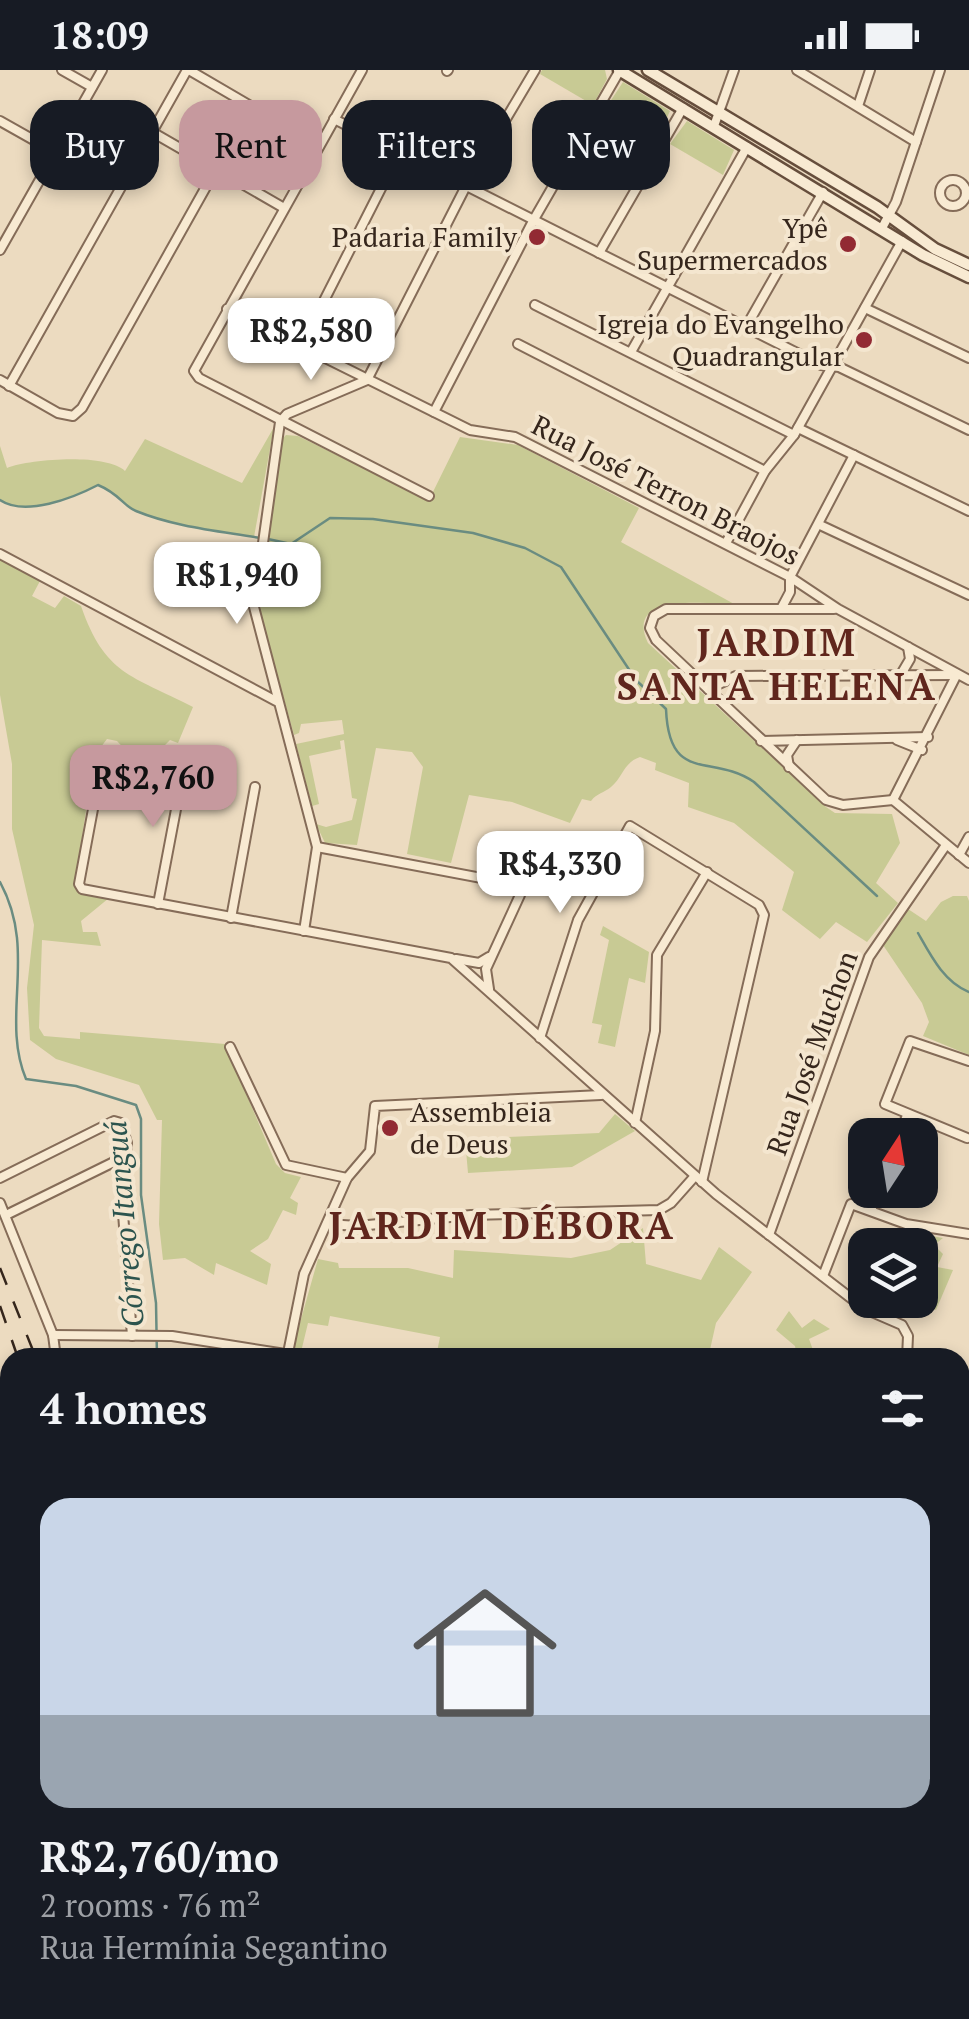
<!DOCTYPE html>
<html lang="en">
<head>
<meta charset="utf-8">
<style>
  :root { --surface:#171b24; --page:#20242c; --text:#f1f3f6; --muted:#9ea1a6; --accent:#c6999e }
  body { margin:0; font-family:"PT Serif",serif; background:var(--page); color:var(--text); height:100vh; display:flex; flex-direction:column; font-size:38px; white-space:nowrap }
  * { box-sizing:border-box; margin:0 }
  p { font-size:32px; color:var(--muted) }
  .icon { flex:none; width:55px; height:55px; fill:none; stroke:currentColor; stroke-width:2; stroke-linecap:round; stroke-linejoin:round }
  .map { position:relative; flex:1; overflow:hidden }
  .details { position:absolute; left:0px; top:1278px; width:970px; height:672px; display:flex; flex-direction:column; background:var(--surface); border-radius:30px 30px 0 0; box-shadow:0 5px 15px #0003 }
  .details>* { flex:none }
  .banner { position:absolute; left:30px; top:30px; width:910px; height:90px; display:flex; gap:20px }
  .needle { width:65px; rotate:12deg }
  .fabs { position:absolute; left:848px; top:1048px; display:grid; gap:20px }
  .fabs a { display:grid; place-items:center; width:90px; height:90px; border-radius:20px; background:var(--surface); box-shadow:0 5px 15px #0003; font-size:50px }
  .price { position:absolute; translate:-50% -85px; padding:0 22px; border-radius:20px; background:#fff; color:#222; font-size:32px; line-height:65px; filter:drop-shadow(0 2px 5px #0008) }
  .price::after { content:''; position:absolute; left:50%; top:60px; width:30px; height:22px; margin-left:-15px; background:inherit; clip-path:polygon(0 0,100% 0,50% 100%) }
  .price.active { background:var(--accent); color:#111 }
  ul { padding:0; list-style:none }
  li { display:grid; align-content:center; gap:20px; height:530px; padding:0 40px }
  li span { display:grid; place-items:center; height:310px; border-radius:30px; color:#555 }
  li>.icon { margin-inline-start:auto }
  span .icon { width:180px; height:180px; fill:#fffc; stroke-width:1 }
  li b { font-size:42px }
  h2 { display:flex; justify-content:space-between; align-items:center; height:120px; padding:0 40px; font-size:42px }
  .chip { padding:0 35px; border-radius:30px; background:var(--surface); box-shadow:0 5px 15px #0003; font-size:35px; line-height:90px }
  .chip.active { background:var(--accent); color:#111 }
  .status { display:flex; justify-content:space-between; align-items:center; height:70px; padding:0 50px; background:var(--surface); direction:ltr }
  .status svg { height:28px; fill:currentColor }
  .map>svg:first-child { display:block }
  .green { fill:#c8ca94 }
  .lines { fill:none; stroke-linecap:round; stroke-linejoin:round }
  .stream { stroke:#6a8c81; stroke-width:2.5 }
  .street-casing { stroke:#856c58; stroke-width:12 }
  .secondary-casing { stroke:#664e3c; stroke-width:15 }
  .street { stroke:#f8ead2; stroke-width:8 }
  .secondary { stroke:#f8ead2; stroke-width:10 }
  .rail { stroke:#35261c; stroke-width:2.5; stroke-dasharray:18 18; stroke-linecap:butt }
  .poi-dot { fill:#922a33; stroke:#f4e6cf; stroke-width:4 }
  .labels { text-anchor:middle; stroke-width:8; stroke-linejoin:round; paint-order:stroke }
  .poi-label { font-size:28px; fill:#35261c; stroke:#f4e6cf; text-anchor:end }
  .street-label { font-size:28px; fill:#35261c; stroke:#f4e6cf }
  .water-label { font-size:30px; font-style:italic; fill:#2c544e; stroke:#f4e6cf }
  .district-label { font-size:38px; font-weight:bold; letter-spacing:2.5px; fill:#60261d; stroke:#f4e6cf }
</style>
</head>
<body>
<div class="status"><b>18:09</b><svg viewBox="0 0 49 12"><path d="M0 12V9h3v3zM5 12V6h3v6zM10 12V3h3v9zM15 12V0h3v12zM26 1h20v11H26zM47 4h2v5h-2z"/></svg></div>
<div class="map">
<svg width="969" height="1949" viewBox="0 0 969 1949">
  <rect width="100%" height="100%" fill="#ecdbc0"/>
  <g class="green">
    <polygon points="542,0 605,0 607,9 593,35 540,4"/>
    <polygon points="623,12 670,41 656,71 604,41"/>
    <polygon points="687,51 734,80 723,105 670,74"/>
    <path d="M 274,357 L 254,467 C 215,460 174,456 136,442 C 124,437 120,423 98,415 C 72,428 26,447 0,430 L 0,376 L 7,398 C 30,389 106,383 125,401 L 145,369 L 242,413 Z"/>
    <path d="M 286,365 L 298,366 L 429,430 L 460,367 L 518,375 L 639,438 L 621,472 L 736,535 C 711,534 623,521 648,573 L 826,737 L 835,743 L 892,744 L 900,773 L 876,813 L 898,833 L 867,872 L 836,852 L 820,869 L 782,840 L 794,802 L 734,753 L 688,737 L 689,713 L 655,700 L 656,693 L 640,687 C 623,693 624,706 611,717 C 604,723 597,723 591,731 L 582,729 L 570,753 L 512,732 L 469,725 L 451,793 L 407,784 L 423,697 L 412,682 L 376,678 L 357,775 L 325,773 L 316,754 L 326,757 L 352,750 L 357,729 L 352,728 L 344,670 L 340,671 L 341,679 L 309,686 L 319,734 L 312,736 L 296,674 L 344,664 L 342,650 L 301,654 L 299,663 L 294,665 L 260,544 L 265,469 L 281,370 Z"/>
    <path d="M 0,490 L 40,511 L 32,526 L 55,538 L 64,526 L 81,536 C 105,605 131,605 193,637 L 178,673 L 170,670 L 157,683 L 148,704 L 117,671 L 107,669 L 94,686 L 75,815 L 82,823 L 109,828 L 81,851 L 83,862 L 97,862 L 101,876 L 42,870 L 39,958 L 44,966 L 80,969 L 80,962 L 225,974 L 276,1094 L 285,1103 L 301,1107 L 290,1128 L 298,1133 L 296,1145 L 283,1140 L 268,1169 L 250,1181 L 271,1194 L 267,1215 L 216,1193 L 214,1205 L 185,1188 L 163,1190 L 159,1154 L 162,1050 L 157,1050 L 139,1015 L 56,989 L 30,970 L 27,918 L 34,855 L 12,759 L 12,694 L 0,625 Z"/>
    <polygon points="953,826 967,826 969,831 969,985 923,966 929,952 922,933 883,875 908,839 926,851 941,832"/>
    <polygon points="603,856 649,882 645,913 629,908 615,977 598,973 602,955 592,953 609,870 600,865"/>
    <polygon points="615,1044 635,1061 572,1097 468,1103 465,1069 599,1063"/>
    <polygon points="643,1158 646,1194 701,1210 719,1177 752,1202 716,1253 709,1284 703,1287 436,1287 440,1267 330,1246 328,1256 308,1253 301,1282 292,1281 318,1189 338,1193 339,1198 408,1198 453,1208 454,1180 571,1188 610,1180"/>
    <path d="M 913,1163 L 943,1168 L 934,1175 L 943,1184 L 937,1197 L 953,1200 L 936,1240 L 929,1237 C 908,1253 884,1244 863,1231 L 862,1224 L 865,1230 L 920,1230 L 920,1175 L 897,1175 Z"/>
    <polygon points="789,1241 802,1258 814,1249 830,1259 809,1269 813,1280 821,1278 827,1287 797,1287 795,1276 776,1260"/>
    <polygon points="969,1515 969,1749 960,1738 960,1519"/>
  </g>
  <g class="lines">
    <g class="stream">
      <path d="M 0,430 C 25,447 73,428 98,415 C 120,424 123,436 136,441 C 175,457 219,461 260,468"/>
      <path d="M 268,469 L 291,474 L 330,448 L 373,449 L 473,463 L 525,478 L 561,497 L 636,610 L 666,639 C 669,715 712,683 754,712 L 877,826"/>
      <path d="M 0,812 C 38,881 0,947 26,1009 L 76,1016 L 136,1035 L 141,1049 L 141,1125 L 156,1233 L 157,1288"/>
      <path d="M 918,863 C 931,886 944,912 969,922"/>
      <polyline points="551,1940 555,1949"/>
    </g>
    <g class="street-casing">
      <g id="street">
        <polyline points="62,0 92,17"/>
        <polyline points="189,0 319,76"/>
        <polyline points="362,0 194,301 199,308 429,426"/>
        <polyline points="797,0 916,72"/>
        <polyline points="447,1 448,0"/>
        <polyline points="858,36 870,0"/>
        <polyline points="334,49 821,295 839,297 969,360"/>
        <polyline points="0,51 55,82"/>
        <polyline points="714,56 734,0"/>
        <polyline points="152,62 284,138"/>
        <circle cx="953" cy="123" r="13"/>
        <polyline points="882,158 896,132 940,0"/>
        <polyline points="0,180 102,0"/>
        <polyline points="599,183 683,38"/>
        <polyline points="535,235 794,365"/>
        <polyline points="865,238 969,288"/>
        <polyline points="227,239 470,360 515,367 790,507 838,539 969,610"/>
        <polyline points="746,257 823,122"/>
        <polyline points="518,274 765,401"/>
        <polyline points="301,276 399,83"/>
        <polyline points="631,282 747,77"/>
        <polyline points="0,310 58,343 73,346 82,338 216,99"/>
        <polyline points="9,316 187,0"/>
        <polyline points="434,342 533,151 620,0"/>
        <polyline points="798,358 969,441"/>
        <polyline points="820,455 969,525"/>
        <polyline points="726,473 765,401 794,365 902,171"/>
        <polyline points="0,484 276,631"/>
        <polyline points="782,537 790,522 790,507 854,385"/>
        <polyline points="834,539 666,539 654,546 650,558 656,570 826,730 843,735 893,730"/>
        <polyline points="900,606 910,589 908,577"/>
        <polyline points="708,619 736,606 955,605"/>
        <polyline points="897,670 922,680"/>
        <polyline points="761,671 928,667"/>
        <polyline points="102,691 79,814 82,819 451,888 716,1124 865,1239 902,1255 908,1266 907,1288"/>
        <polyline points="789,697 787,685 797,670"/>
        <polyline points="893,730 957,604"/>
        <polyline points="893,730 969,793"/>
        <polyline points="317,777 513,814 520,825 486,899 489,919"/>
        <polyline points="959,785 969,767"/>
        <polyline points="158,834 185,692"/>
        <polyline points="231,848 255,717"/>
        <polyline points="304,861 317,777 254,537 280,352 287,344 367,310 466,116 535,0"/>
        <polyline points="456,889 479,893 489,887"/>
        <polyline points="540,968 578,850 630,756 759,835 764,845 702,1112"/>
        <polyline points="230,977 286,1095 347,1108"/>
        <polyline points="635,1053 655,961 657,885 707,802"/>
        <polyline points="900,1065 907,1045"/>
        <polyline points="967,1068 885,1034 910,971 969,991"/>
        <polyline points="0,1108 114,1051 121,1053 127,1073 123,1143 132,1266"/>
        <polyline points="0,1133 53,1265 56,1288"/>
        <polyline points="871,1140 879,1120"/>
        <polyline points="6,1145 126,1086"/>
        <polyline points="327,1154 358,1156 471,1145 659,1140 671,1133 695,1106"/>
        <polyline points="769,1165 869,887 946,775"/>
        <polyline points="823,1206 851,1134 906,1154 969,1164"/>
        <polyline points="53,1265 172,1266 311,1288"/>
        <polyline points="288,1283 304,1204 347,1108 370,1081 375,1036 601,1025"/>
        <polyline points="960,1333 969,1334"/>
        <polyline points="960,1410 969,1406"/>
        <polyline points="960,1462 969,1458"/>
        <polyline points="0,1596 10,1598"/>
        <polyline points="0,1660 10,1661"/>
        <polyline points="0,1723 10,1724"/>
        <polyline points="0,1786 10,1787"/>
        <polyline points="960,1788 969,1784"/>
        <polyline points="0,1849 10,1850"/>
        <polyline points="0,1911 10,1912"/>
        <polyline points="285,1940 292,1949"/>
        <polyline points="377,1940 384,1949"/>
        <polyline points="467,1940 473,1949"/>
        <polyline points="571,1940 580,1949"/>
        <polyline points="623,1940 627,1949"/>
        <polyline points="705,1940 709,1949"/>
        <polyline points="785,1940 789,1949"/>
        <polyline points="867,1940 871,1949"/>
        <polyline points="950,1940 956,1949"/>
        <polyline points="595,1949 615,1940"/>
      </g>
    </g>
    <g class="secondary-casing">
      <g id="secondary">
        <polyline points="619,0 923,185 969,207"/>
        <polyline points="648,0 877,137 935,179 969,195"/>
        <polyline points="0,1507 10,1531"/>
        <polyline points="85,1949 90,1940"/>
      </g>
    </g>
    <use href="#street" class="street"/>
    <use href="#secondary" class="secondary"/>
    <g class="rail">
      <polyline points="0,1198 36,1288"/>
      <polyline points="0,1236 18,1288"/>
      <polyline points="261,1940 267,1949"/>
    </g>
  </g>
  <g class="poi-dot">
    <circle cx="537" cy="167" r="10"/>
    <circle cx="848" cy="174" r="10"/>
    <circle cx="864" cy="270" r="10"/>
    <circle cx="390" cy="1058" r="10"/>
  </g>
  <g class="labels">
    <g class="poi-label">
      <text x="828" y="168">Ypê<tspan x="828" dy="32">Supermercados</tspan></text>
      <text x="517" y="177">Padaria Family</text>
      <text x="844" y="264">Igreja do Evangelho<tspan x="844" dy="32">Quadrangular</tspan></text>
      <text x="410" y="1052" text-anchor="start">Assembleia<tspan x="410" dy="32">de Deus</tspan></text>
    </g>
    <g class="street-label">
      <text transform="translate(666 420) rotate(27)" y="10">Rua José Terron Braojos</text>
      <text transform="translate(812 983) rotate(-70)" y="10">Rua José Muchon</text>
    </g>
    <g class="water-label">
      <text transform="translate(125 1154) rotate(-95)" y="10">Córrego Itanguá</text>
    </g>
    <g class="district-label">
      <text x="777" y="586">JARDIM<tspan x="777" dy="44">SANTA HELENA</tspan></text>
      <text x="502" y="1169">JARDIM DÉBORA</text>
    </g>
  </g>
</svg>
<div class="fabs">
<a><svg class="needle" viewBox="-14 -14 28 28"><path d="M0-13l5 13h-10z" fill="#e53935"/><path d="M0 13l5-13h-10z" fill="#9ea1a6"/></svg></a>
<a><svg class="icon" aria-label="layers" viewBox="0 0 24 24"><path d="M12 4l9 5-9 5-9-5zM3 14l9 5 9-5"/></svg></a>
</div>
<b class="price" style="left:311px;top:313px">R$2,580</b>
<b class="price" style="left:237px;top:557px">R$1,940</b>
<b class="price active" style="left:153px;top:760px">R$2,760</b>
<b class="price" style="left:560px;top:846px">R$4,330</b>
<div class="banner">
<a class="chip">Buy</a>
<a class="chip active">Rent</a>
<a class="chip">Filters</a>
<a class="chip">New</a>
</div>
<section class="details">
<h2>4 homes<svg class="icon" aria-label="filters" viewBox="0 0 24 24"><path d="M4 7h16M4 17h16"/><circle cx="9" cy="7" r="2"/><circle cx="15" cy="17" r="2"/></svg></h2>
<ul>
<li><span style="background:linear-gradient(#c9d6e8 70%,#9aa5b1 0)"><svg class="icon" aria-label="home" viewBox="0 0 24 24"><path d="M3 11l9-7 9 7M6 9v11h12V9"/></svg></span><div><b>R$2,760/mo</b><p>2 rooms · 76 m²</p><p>Rua Hermínia Segantino</p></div></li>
</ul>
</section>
</div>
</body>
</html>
